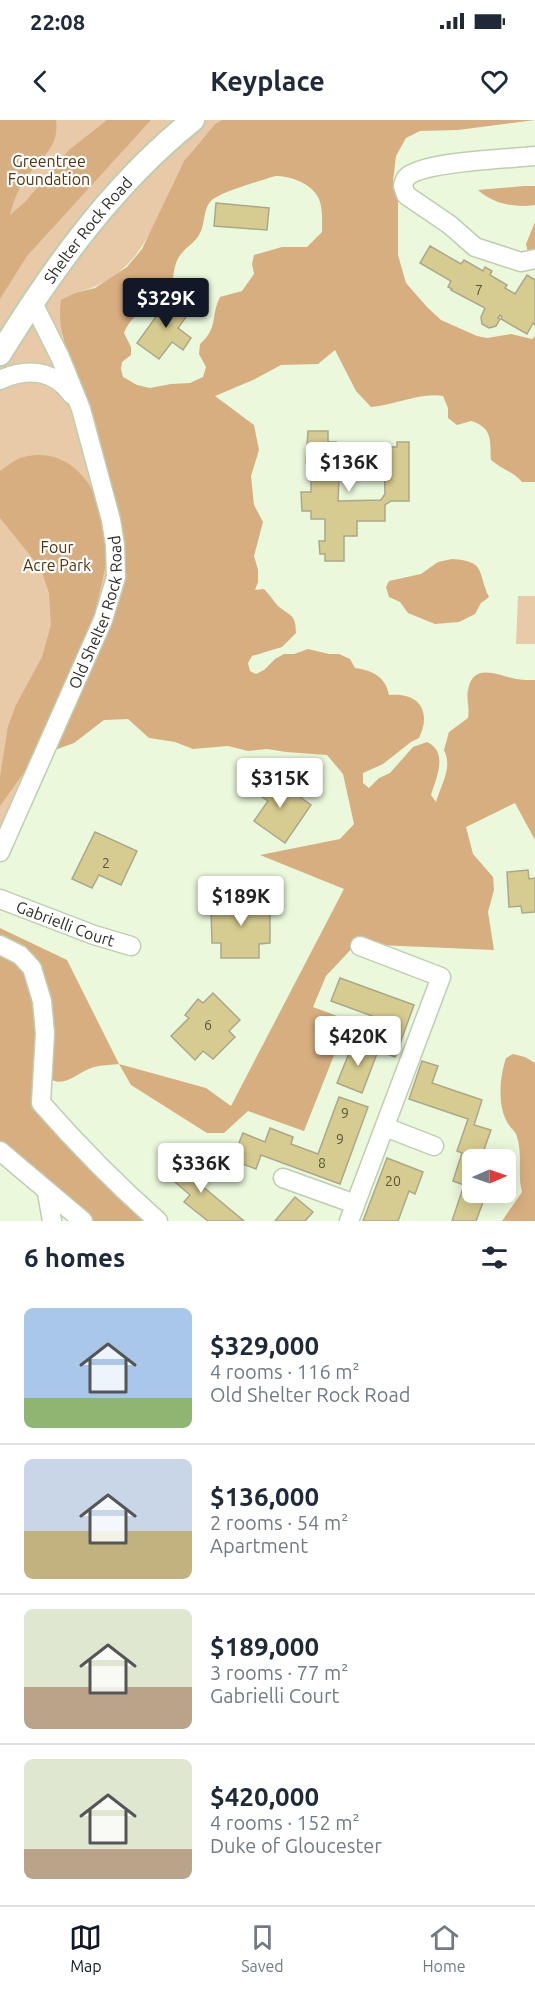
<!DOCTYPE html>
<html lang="en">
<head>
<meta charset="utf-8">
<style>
  :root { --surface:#fff; --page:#f6f6f7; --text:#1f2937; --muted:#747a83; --line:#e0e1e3; --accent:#111827 }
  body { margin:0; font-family:Ubuntu,sans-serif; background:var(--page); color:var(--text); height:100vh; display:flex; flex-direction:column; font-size:22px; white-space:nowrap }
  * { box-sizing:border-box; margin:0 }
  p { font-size:20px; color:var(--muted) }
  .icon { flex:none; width:33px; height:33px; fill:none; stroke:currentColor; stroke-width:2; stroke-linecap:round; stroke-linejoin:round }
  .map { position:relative; height:1101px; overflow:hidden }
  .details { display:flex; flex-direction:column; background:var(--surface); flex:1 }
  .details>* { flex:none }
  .needle { width:39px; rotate:88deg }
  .tools { position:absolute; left:462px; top:1029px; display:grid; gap:12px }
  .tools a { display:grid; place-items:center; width:54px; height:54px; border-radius:9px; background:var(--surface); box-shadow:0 3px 15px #0003; font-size:30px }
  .price { position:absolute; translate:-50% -51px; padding:0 14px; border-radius:6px; background:#fff; color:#222; font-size:20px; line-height:39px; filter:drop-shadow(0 2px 3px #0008) }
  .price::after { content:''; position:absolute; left:50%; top:36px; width:18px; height:14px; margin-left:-9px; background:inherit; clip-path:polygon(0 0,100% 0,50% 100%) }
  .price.selected { background:var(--accent); color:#fff }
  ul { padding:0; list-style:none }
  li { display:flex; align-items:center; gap:18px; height:150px; padding:0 24px }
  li+li { border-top:2px solid var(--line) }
  li span { display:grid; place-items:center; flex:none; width:168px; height:120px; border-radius:9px; color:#555 }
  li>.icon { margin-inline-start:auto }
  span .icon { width:72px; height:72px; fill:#fffc; stroke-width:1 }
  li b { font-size:26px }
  h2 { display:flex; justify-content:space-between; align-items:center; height:72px; padding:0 24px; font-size:26px }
  .status { display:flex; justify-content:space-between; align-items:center; height:42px; padding:0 30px; background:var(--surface); direction:ltr }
  .status svg { height:16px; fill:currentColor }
  header { display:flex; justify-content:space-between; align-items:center; height:78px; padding:0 24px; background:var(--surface); font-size:27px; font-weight:700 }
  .tab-bar { display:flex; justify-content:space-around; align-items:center; height:84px; border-top:2px solid var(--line); background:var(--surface); font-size:16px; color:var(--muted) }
  .tab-bar a { display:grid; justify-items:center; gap:3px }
  .tab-bar .selected { color:var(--accent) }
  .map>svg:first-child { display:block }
  .green { fill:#e8caa9 }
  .forest { fill:#d7ae80; fill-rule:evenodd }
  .building { fill:#d7cc90; stroke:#aca78a; stroke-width:1.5 }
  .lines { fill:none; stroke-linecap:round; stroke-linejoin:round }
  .minor-casing { stroke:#c0cdb1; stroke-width:21 }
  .major-casing { stroke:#c0cdb1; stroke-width:26 }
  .minor { stroke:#fff; stroke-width:18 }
  .major { stroke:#fff; stroke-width:22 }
  .labels { text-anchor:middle; stroke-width:4.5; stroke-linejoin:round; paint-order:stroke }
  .number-label { font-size:14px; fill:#55563f }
  .park-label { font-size:16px; fill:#523510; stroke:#fff }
  .street-label { font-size:16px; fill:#2a2f24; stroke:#fff }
</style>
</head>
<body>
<div class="status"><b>22:08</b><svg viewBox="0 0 49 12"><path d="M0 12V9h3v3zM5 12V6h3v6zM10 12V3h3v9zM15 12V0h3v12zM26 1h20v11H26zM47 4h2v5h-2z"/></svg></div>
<header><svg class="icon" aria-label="back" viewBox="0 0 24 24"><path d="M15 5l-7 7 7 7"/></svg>Keyplace<svg class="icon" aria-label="heart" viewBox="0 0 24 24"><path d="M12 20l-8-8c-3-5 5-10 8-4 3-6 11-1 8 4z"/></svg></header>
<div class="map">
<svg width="535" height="1101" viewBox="0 0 535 1101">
  <rect width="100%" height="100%" fill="#eaf8db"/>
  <g class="green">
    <path d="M 0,0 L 222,0 L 215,4 C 205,17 191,30 183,44 C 153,100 145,156 75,173 L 62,216 L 70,238 L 116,457 L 0,732 Z"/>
    <polygon points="518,476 535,476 535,524 516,524"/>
  </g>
  <g class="forest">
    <path d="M 0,0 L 56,0 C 60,29 38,39 24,61 C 18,70 12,85 10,95 L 25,82 L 69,30 L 107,0 L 151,0 L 27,136 L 0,179 Z"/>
    <path d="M 222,0 L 535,0 L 458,10 L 420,11 L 406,18 L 396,36 L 393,61 L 398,77 L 398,135 L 406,163 L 427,187 L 441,200 L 477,216 L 487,218 L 511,214 L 532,219 L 535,216 L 535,362 L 522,362 C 514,352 501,349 491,340 C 490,320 493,308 471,301 L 457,305 L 448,298 L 448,288 L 443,276 C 421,272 395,285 371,287 L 356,271 L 335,230 L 318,244 L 281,245 L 253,260 L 215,276 L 254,305 L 259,330 L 251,356 L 254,385 L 263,402 L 254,436 L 258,450 L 258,462 L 255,470 L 264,469 C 269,474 273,480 277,485 C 289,496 296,493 296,513 L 282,527 L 252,536 L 248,543 L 250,551 L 256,554 L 264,550 L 275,539 L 284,534 L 294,534 L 308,529 L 329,534 L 339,534 L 350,539 L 355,548 C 372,550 386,557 389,575 C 419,572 432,591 419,618 L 411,622 L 383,644 L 363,653 L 363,663 L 369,668 L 379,658 L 390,653 L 413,627 L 427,622 C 449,632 436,658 431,675 L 436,682 C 441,664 453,648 444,630 L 449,612 L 468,598 C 470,588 466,579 468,570 C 473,541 499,556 516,559 C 522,560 529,560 535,560 L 535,720 L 515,683 L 466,707 L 473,734 L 493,757 L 494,770 L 488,792 L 494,830 L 378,825 L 358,822 L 326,856 L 313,887 L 348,900 L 304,1011 L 248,991 L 224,1013 L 207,1013 L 131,965 L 119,944 C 111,945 102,945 94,947 C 74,953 61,974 43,952 L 41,983 L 117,1066 L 158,1101 L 83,1101 L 0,1031 L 0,808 L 67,840 L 119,944 L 206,968 L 231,986 L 344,769 L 260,735 L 340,719 L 354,704 L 343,654 L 327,635 L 286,632 L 267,629 L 248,631 L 228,626 L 193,629 L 175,622 L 149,618 L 128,599 L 104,600 L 74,623 L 44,634 L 47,626 L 28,647 L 0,686 L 0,657 L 8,606 L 16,585 L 42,537 L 51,505 L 49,473 L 41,449 L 0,398 L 0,351 C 6,347 13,341 20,338 C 79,320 110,386 108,435 L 83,547 L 103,500 L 114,469 L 117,441 L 111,401 L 70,238 C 62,218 58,201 61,180 L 75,173 L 95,168 L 127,147 L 142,129 L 184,41 L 215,4 ZM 275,56 C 290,56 312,63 319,79 C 323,89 322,102 322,112 L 307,127 L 282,127 L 254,135 L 252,144 L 254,154 L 242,171 L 220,177 C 210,197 219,207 200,224 L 199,234 L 206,247 L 203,257 L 190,263 L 171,264 L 150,268 L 137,265 L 123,257 L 121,249 L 122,242 L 131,235 L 131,227 L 124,213 C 132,194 141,196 149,179 L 163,175 L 171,169 C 174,158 173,143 181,134 C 187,126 196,122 200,113 C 205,104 203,91 210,82 C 218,72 261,61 275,56 Z"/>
    <path d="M 524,66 L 535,66 L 535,85 C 515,88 493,84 478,70 Z"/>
    <polygon points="535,102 535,137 528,133 526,124"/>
    <path d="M 452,439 C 487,441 477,453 489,477 L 481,483 L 475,494 L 459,502 L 435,504 L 408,493 L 400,482 L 389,477 L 386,467 L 389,461 L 421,454 L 438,442 Z"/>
    <path d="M 513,934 L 525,937 L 535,943 L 535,1101 L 502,1101 L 522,1072 C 517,1053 523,1036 517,1017 C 516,1011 510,1008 507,1002 C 497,984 500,956 506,938 Z"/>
  </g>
  <g class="building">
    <polygon points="216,83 269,88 267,110 214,106"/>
    <polygon points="430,126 461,144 464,140 483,151 485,147 492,151 490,155 507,165 505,168 515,174 527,155 535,160 535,205 533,203 527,214 501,199 502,197 500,195 498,198 500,199 496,206 489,208 482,204 481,197 485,188 451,170 452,169 448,167 451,161 420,143"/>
    <polygon points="171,176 191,190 178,208 191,218 183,230 172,222 159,239 137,223"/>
    <polygon points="308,311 328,311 328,322 336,322 334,359 339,359 338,381 381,380 385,374 384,333 389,333 389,327 397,327 397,322 409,322 409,381 391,381 385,385 385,401 357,401 357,416 344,416 344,441 325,441 325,434 320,434 319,421 325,421 325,399 311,399 311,391 302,391 301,372 311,372 311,343 306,343"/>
    <polygon points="269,655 311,685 285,723 254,701 268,681 256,673"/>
    <polygon points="95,712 137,731 121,765 99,755 92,768 72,759"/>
    <polygon points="528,750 529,759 535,758 535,792 522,793 521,786 509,787 507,752"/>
    <polygon points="257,771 258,793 270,793 270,823 259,824 259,838 221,838 221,823 212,823 211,787 236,787 235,772"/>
    <polygon points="340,858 414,885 395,937 376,930 386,901 331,881"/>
    <polygon points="213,873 240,900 229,911 235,917 213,939 203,931 195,940 171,916 189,898 185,895 198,879 203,883"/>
    <polygon points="354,921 378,931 362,973 337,963"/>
    <polygon points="422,941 438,946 432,963 482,980 474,1005 491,1010 481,1038 485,1040 472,1040 472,1072 486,1074 476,1101 452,1101 464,1065 453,1061 462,1033 457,1031 468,999 409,979"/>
    <polygon points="339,977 368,987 340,1064 261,1035 256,1049 232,1040 243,1013 265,1022 270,1008 293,1017 291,1024 318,1034"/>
    <polygon points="183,1037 208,1058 202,1066 244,1101 208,1101 184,1082 190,1075 168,1056"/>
    <polygon points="387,1038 423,1052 415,1074 409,1071 398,1101 363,1101"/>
    <polygon points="295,1077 313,1092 305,1101 275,1101"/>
  </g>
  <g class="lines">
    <g class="minor-casing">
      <g id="minor">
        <path d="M 535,36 C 510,39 421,41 406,58 C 405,60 403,64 403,66 L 406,75 L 450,105 L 475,127 L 521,142 L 535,139"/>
        <path d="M 0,260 C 26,247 55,250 72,275"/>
        <path id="s1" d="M 0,732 L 103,500 L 116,457 L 115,425 L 111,400 L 81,289 L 60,237 L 32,181"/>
        <path id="s2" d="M 0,779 L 94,815 L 131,826"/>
        <path d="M 0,825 L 20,835 L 32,848 L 42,881 L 45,913 L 41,983 C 78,1025 116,1064 158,1101"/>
        <polyline points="385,1007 434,1026"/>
        <polyline points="0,1031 83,1101"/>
        <polyline points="283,1058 355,1084"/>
        <polyline points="47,1073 52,1101"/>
        <polyline points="349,1101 441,857 360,826"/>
      </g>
    </g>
    <g class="major-casing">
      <g id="major">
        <path id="s3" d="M 0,234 C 53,148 113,64 193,0"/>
      </g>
    </g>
    <use href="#minor" class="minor"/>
    <use href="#major" class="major"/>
  </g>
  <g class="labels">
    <g class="number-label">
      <text x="479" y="175">7</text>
      <text x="106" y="748">2</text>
      <text x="208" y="910">6</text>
      <text x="345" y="998">9</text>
      <text x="340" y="1024">9</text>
      <text x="322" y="1048">8</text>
      <text x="393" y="1066">20</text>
    </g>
    <g class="park-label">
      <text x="49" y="47">Greentree<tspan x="49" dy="18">Foundation</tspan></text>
      <text x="57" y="433">Four<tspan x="57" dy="18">Acre Park</tspan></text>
    </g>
    <g class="street-label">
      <text dy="6" stroke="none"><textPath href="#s3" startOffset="152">Shelter Rock Road</textPath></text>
      <text dy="6" stroke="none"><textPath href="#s1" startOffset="260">Old Shelter Rock Road</textPath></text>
      <text dy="6" stroke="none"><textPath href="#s2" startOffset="70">Gabrielli Court</textPath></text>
    </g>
  </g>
</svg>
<div class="tools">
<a><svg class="needle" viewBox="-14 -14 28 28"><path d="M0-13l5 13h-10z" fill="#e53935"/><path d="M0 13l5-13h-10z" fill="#747a83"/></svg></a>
</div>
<b class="price selected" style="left:166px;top:209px">$329K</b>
<b class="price" style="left:349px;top:373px">$136K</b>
<b class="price" style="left:280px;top:689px">$315K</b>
<b class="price" style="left:241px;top:807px">$189K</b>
<b class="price" style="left:358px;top:947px">$420K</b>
<b class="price" style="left:201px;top:1074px">$336K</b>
</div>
<section class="details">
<h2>6 homes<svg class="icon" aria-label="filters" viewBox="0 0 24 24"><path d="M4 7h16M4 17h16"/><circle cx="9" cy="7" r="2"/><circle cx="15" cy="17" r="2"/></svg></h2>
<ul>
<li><span style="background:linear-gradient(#a9c7e8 75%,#8fb573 0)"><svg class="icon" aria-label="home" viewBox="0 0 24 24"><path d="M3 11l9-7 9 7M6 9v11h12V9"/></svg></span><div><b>$329,000</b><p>4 rooms · 116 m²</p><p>Old Shelter Rock Road</p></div></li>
<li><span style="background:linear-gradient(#c9d6e8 60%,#c2b280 0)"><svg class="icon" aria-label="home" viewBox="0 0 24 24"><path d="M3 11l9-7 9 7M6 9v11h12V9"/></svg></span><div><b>$136,000</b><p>2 rooms · 54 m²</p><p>Apartment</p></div></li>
<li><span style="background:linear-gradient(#dfe7d0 65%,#b9a48a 0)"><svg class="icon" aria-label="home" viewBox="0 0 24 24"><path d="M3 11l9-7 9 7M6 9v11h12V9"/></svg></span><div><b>$189,000</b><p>3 rooms · 77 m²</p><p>Gabrielli Court</p></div></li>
<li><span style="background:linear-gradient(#dfe7d0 75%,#b9a48a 0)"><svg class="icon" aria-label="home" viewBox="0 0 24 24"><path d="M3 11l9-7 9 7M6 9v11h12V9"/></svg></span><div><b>$420,000</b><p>4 rooms · 152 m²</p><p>Duke of Gloucester</p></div></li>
</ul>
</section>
<nav class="tab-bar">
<a class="selected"><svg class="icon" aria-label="map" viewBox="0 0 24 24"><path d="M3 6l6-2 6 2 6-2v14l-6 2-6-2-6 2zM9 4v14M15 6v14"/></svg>Map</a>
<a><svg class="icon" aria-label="saved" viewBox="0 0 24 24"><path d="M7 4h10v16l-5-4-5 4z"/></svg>Saved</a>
<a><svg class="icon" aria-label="home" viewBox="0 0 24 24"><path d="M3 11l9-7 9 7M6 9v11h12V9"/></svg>Home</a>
</nav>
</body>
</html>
